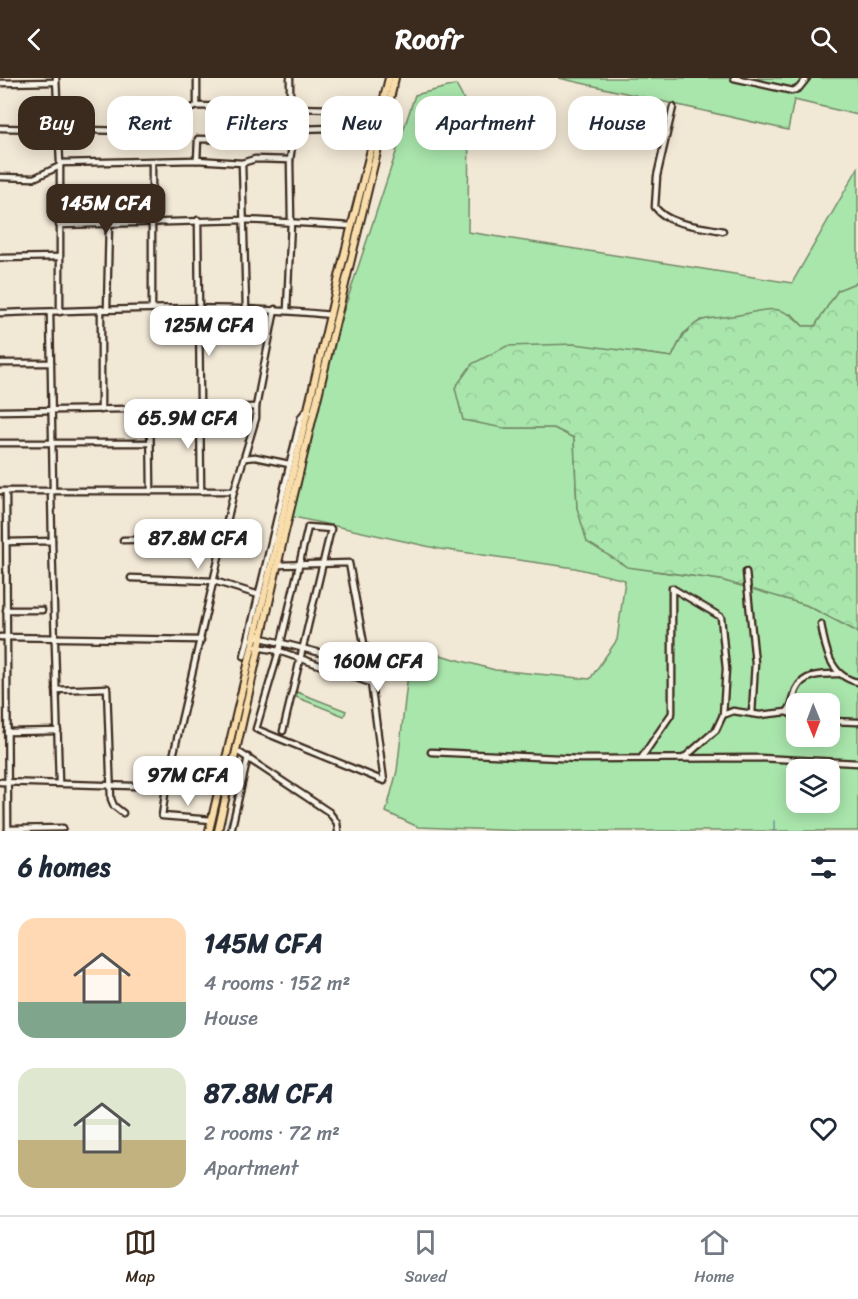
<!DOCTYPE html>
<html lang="en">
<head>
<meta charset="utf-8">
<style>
  :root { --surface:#fff; --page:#f2f2f3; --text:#1f2937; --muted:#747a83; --line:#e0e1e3; --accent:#3b2a1e }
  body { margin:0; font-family:Sriracha,sans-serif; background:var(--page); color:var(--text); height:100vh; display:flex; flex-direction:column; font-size:22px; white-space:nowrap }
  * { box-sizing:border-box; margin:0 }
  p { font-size:20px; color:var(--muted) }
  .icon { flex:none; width:33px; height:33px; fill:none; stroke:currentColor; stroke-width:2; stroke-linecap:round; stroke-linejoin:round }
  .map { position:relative; height:753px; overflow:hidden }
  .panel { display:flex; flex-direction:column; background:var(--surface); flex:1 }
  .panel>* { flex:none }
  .banner { position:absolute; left:18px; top:18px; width:822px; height:54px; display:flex; gap:12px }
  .needle { width:39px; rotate:179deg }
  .tools { position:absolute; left:786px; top:615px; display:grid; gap:12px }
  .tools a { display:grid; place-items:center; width:54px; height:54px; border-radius:12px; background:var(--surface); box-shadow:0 3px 15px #0003; font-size:30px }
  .price { position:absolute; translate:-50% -51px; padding:0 14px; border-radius:12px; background:#fff; color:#222; font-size:20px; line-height:39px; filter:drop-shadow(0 2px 3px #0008) }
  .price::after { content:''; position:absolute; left:50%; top:36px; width:18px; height:14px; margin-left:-9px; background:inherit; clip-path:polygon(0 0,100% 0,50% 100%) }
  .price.active { background:var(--accent); color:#fff }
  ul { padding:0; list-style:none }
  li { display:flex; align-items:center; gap:18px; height:150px; padding:0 18px }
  li span { display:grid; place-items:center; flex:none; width:168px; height:120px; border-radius:18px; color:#555 }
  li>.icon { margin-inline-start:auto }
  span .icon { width:72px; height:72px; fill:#fffc; stroke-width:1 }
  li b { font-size:26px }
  h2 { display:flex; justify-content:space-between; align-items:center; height:72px; padding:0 18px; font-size:26px }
  .chip { padding:0 21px; border-radius:18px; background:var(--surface); box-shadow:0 3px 15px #0003; font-size:21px; line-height:54px }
  .chip.active { background:var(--accent); color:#fff }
  header { display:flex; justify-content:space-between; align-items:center; height:78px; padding:0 18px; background:var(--accent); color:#fff; font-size:27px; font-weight:800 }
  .menu { display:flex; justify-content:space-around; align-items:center; height:84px; border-top:2px solid var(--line); background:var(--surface); font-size:16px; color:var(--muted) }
  .menu a { display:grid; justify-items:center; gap:3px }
  .menu .active { color:var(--accent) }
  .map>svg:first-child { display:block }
  .grass { fill:#a9e6ac; stroke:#728865; stroke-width:1.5; fill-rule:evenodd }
  .forest { fill:url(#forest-crowns); stroke:#728865; stroke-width:1.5 }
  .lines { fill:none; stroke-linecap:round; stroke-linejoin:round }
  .stream { stroke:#6e919d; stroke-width:1.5 }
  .minor-casing { stroke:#3b2a1e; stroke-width:9 }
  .major-casing { stroke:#3b2a1e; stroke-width:10 }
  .minor { stroke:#f7f3e8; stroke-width:4.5 }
  .major { stroke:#f9deab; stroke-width:6 }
</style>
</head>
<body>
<header><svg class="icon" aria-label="back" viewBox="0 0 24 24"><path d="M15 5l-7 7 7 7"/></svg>Roofr<svg class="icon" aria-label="search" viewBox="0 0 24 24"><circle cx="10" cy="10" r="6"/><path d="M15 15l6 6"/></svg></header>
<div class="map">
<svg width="858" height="753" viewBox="0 0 858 753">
  <defs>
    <pattern id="forest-crowns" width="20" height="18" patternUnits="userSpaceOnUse" patternTransform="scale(1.5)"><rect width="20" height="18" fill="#a9e6ac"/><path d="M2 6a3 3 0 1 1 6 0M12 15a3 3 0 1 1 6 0" fill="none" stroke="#92c594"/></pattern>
  </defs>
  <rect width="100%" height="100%" fill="#f2e8d6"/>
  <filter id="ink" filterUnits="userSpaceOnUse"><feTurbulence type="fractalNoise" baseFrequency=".0167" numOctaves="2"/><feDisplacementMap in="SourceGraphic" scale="12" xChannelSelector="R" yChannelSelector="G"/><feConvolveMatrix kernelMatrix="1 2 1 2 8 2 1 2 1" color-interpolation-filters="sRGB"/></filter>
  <g filter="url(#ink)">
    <g class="grass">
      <polygon points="559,0 858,0 858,37 794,22 788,52"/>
      <path d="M 456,7 L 469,31 L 468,154 L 792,205 L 858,90 L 858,204 L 838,212 L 815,248 L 803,248 L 792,236 L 701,242 L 683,256 L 672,279 L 636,274 L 503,350 L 554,350 L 574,360 L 577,430 L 654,493 L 721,502 L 750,510 L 806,527 L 858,554 L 858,753 L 523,753 L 418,749 L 386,734 L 397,693 L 411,569 L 495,592 L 590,601 L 617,562 L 625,502 L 575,490 L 440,471 L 289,438 L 335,259 L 415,17 ZM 796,626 L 830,626 L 830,658 L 796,658 ZM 796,692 L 830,692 L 830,724 L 796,724 Z"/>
      <polygon points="322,580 362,590 364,600 322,583"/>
      <polygon points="297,614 346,633 344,638 296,619"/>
    </g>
    <path class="forest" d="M 858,204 L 858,554 L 806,527 L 721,502 L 627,489 L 587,464 L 577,430 L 574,360 L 554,350 L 503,350 L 463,342 L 455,310 L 472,286 L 507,268 L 575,266 L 672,279 C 679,264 685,251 700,243 C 708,239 722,240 732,238 C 763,234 778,221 803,248 L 815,248 L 838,212 Z"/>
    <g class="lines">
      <g class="stream">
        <polyline points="226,753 230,739"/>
        <polyline points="774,753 774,743"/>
      </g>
      <g class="minor-casing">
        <g id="minor">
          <polyline points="56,0 60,85 60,234"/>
          <polyline points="734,0 793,13 799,10 807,0"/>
          <polyline points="0,5 55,4"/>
          <polyline points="197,28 197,0"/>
          <path d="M 673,29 L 657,98 L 655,129 C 669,148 701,148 723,153"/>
          <polyline points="290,31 290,0"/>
          <polyline points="0,50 130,53 197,28 381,32"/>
          <polyline points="197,82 198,61 291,63"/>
          <polyline points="152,84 152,229"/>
          <polyline points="60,85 197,82 242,85 255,81 290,82"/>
          <polyline points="242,85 246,230"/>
          <polyline points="0,99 34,100 60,88"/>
          <polyline points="198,142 201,413"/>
          <polyline points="59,147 245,142 352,148"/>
          <polyline points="0,180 59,179"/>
          <polyline points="107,231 109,145"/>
          <polyline points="287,232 291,144 290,82 294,54 298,51 367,49 372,31"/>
          <polyline points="50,234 53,412"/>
          <path d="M 0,235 C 111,232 220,225 331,237"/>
          <polyline points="0,285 51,285"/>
          <polyline points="150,331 151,413"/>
          <polyline points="101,332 101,231"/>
          <polyline points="0,333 256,329"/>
          <polyline points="0,365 150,365"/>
          <polyline points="245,380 255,379 289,386"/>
          <polyline points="51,412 52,463"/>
          <polyline points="0,413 234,413"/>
          <polyline points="6,414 8,753"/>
          <polyline points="123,462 224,460"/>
          <polyline points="7,464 52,463 59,705"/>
          <polyline points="279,487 349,485 368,587"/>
          <polyline points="746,494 755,585 752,636"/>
          <polyline points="131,500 214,503 259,517"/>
          <polyline points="6,532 42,532"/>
          <path d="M 821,546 C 825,570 830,599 858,604"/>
          <polyline points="0,559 201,562"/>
          <polyline points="257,569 279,573 371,605 368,587 258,559"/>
          <polyline points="244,578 301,339 305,334 309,334"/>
          <polyline points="56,612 107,610 111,721 114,728 123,735"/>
          <path d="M 787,634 C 793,627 793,621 796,612 C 804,595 823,596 839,596"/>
          <polyline points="830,643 858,644"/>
          <polyline points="283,653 331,451 308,449 279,573 256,651 384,703 371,605"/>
          <polyline points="7,654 58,653"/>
          <polyline points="237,673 329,734 337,745 338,753"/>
          <polyline points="431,674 580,681 760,680 858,685"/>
          <polyline points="642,679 672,635 672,510 721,539 726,591 723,637"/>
          <polyline points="685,679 716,652 723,637 733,633 760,637 787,634 796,639"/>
          <polyline points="0,704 166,709"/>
          <polyline points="212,742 162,738 166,709 234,413 256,340 256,329 275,231"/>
          <polyline points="8,751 63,750"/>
          <polyline points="231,753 248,679"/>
        </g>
      </g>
      <g class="major-casing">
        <g id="major">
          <polyline points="209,753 342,186 389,0"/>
          <polyline points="218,753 284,458 395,0"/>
        </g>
      </g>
      <use href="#minor" class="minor"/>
      <use href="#major" class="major"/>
    </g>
  </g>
</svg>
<div class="tools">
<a><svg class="needle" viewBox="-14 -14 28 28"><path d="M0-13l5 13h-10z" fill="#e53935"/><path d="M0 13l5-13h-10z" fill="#747a83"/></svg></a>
<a><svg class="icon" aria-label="layers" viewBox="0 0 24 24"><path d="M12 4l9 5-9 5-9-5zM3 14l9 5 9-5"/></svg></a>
</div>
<b class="price active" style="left:106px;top:157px">145M CFA</b>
<b class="price" style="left:209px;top:279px">125M CFA</b>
<b class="price" style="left:188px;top:372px">65.9M CFA</b>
<b class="price" style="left:198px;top:492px">87.8M CFA</b>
<b class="price" style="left:378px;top:615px">160M CFA</b>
<b class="price" style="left:188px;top:729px">97M CFA</b>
<div class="banner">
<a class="chip active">Buy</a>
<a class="chip">Rent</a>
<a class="chip">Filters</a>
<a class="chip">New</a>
<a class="chip">Apartment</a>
<a class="chip">House</a>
</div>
</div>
<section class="panel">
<h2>6 homes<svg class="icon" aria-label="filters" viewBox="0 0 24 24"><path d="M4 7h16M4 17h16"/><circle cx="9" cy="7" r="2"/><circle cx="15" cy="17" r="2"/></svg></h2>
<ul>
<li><span style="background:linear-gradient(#ffd9b3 70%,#7fa58c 0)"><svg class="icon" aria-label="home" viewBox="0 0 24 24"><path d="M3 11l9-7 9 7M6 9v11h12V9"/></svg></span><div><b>145M CFA</b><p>4 rooms · 152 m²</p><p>House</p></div><svg class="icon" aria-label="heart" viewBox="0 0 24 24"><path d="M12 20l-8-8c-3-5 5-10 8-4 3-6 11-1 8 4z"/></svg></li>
<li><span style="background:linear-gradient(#dfe7d0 60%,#c2b280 0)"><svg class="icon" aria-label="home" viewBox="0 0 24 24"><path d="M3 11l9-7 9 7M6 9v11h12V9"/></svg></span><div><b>87.8M CFA</b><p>2 rooms · 72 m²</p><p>Apartment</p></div><svg class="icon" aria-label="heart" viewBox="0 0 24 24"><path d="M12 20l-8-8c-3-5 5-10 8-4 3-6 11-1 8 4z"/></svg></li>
</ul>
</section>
<nav class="menu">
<a class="active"><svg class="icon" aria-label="map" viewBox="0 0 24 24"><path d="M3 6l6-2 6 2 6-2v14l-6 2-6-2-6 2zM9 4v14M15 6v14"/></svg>Map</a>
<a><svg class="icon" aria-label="saved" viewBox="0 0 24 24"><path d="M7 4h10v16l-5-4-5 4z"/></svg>Saved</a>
<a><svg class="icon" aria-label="home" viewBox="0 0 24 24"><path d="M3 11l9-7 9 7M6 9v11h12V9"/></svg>Home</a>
</nav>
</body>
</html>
